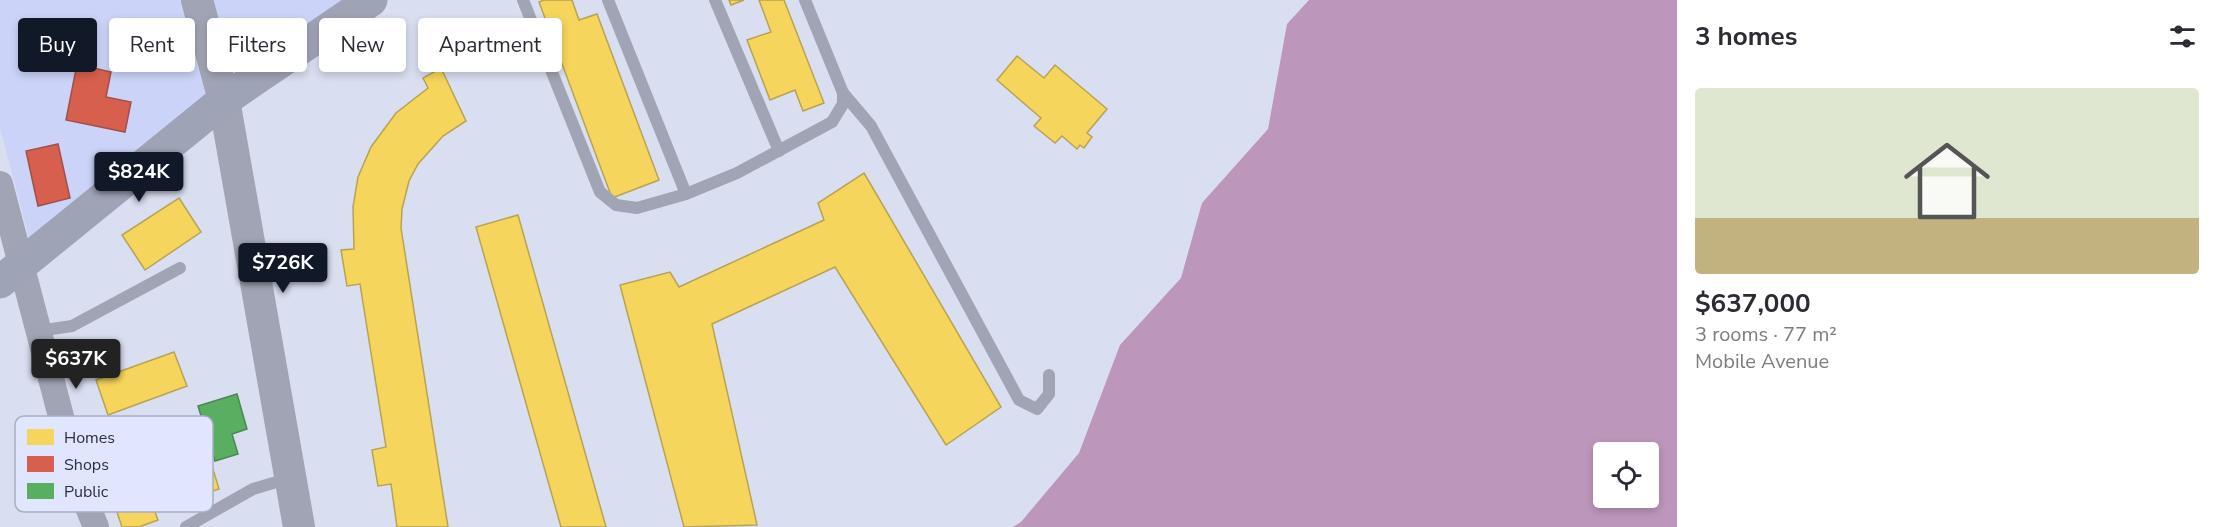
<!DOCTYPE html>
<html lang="en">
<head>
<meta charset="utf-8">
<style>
  :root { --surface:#fff; --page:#f2f2f3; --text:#2b2b33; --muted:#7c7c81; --accent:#111827 }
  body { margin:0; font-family:"Nunito Sans",sans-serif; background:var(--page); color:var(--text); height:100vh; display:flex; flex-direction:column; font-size:22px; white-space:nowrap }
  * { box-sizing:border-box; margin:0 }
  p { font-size:20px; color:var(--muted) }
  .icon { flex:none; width:33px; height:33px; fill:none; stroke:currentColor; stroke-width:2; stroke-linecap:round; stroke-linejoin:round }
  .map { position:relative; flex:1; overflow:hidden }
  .panel { display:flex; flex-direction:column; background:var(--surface); width:540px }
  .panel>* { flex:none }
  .banner { position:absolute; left:18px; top:18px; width:570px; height:54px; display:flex; gap:12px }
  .buttons { position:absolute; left:1593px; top:442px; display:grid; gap:12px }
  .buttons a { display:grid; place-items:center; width:66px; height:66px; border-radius:6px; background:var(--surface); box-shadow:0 3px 9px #0003; font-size:30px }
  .price { position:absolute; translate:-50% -51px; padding:0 14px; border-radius:6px; background:var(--accent); color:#fff; font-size:20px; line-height:39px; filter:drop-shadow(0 2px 3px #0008) }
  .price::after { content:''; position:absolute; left:50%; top:36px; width:18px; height:14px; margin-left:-9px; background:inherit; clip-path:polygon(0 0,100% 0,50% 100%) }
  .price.current { background:#222; color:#fff }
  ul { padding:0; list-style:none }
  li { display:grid; align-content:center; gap:12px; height:318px; padding:0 18px }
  li span { display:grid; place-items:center; height:186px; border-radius:6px; color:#555 }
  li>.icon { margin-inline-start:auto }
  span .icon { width:108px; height:108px; fill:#fffc; stroke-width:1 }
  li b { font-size:26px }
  h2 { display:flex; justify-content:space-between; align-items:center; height:72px; padding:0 18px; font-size:26px }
  .chip { padding:0 21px; border-radius:6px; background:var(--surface); box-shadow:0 3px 9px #0003; font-size:21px; line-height:54px }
  .chip.current { background:var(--accent); color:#fff }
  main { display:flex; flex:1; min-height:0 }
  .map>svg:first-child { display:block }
  .built { fill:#cbd4f8 }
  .water { fill:#bd96bc; fill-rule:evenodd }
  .homes { fill:#f6d55c; stroke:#b8a354; stroke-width:1.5 }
  .shops { fill:#d6604d; stroke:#a2514a; stroke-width:1.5 }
  .public { fill:#5aae61; stroke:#4b8758; stroke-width:1.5 }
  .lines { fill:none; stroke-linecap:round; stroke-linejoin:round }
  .service { stroke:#a0a4b4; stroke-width:12 }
  .minor { stroke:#a0a4b4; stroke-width:26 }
  .tertiary { stroke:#a0a4b4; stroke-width:32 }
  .secondary { stroke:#9fa3b6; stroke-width:33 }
  .key { fill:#dfe6fd; stroke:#a8aec5; stroke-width:1.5 }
  .key-label { font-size:16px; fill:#282d43 }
</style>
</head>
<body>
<main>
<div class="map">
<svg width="1677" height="527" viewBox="0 0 1677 527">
  <rect width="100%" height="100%" fill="#d9def0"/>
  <g class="built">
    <polygon points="0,0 182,0 208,95 30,242 0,128"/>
    <polygon points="212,0 348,0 233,78"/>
  </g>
  <path class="water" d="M 1309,0 L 1677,0 L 1677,527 L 1013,527 L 1021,522 L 1079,453 L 1120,345 L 1181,278 L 1202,203 L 1268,129 L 1287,24 ZM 1604,453 L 1648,453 L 1648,498 L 1604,498 Z"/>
  <g class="homes">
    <polygon points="544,0 572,0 579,20 597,14 659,180 612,198 539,2"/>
    <polygon points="729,0 744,0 731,5"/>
    <polygon points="759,0 784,0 824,103 803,111 795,90 770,100 747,40 771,32"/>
    <polygon points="1017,56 1044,78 1055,65 1107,109 1087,133 1092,137 1084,148 1080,145 1077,149 1062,136 1055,143 1034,126 1041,118 997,80"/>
    <polygon points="441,68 466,121 443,136 418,164 409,181 402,209 401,228 448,527 397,527 391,484 378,486 372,450 386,447 360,284 347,286 341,250 354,249 353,207 358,177 371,147 396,113 428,88 423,78"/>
    <polygon points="864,173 1001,407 946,445 835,267 712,324 757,525 684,527 620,285 670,272 679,287 824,220 818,203"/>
    <polygon points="179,198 201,232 145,270 122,235"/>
    <polygon points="518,215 606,527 561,527 476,227"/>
    <polygon points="174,352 187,386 108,415 96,380"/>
    <polygon points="209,456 219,489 181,501 171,467"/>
    <polygon points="145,485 158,520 139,527 122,527 112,497"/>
  </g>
  <g class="shops">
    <polygon points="77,64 111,72 106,97 131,102 125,132 66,120"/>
    <polygon points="58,144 70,198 38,206 26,151"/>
  </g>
  <polygon class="public" points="237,394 247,429 232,434 238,454 215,461 198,406"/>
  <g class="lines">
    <g class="service">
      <polyline points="523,0 600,192 616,205 637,208 686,194 737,173 832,122 843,104 843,93 805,0"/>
      <polyline points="608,0 686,194"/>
      <polyline points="715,0 779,151"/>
      <polyline points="843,93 871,126 1019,400 1037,409 1049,394 1049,375"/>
      <polyline points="38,331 72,326 180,268"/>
      <polyline points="186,527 253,489 290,478"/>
    </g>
    <polyline class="minor" points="0,184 79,485 96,527"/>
    <polyline class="tertiary" points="197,0 224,100 299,527"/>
    <polyline class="secondary" points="0,282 224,100 371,0"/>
  </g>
  <rect x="15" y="416" width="198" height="96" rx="9" class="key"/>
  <rect x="27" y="429" width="27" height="16" fill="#f6d55c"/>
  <rect x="27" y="456" width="27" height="16" fill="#d6604d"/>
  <rect x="27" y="483" width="27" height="16" fill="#5aae61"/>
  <g class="key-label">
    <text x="64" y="443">Homes</text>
    <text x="64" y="470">Shops</text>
    <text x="64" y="497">Public</text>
  </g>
</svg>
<div class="buttons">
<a><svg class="icon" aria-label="locate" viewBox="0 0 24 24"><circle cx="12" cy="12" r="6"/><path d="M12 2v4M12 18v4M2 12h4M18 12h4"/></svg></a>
</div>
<b class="price" style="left:139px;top:203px">$824K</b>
<b class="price" style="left:283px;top:294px">$726K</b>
<b class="price current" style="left:76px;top:390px">$637K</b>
<div class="banner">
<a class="chip current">Buy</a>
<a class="chip">Rent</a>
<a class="chip">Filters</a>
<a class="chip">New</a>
<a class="chip">Apartment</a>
</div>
</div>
<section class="panel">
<h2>3 homes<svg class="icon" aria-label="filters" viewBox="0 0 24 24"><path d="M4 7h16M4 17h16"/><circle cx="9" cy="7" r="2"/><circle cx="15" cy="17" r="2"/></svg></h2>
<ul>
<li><span style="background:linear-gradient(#dfe7d0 70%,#c2b280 0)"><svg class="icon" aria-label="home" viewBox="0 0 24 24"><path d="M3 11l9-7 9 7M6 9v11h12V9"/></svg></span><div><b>$637,000</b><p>3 rooms · 77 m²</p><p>Mobile Avenue</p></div></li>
</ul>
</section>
</main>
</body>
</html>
